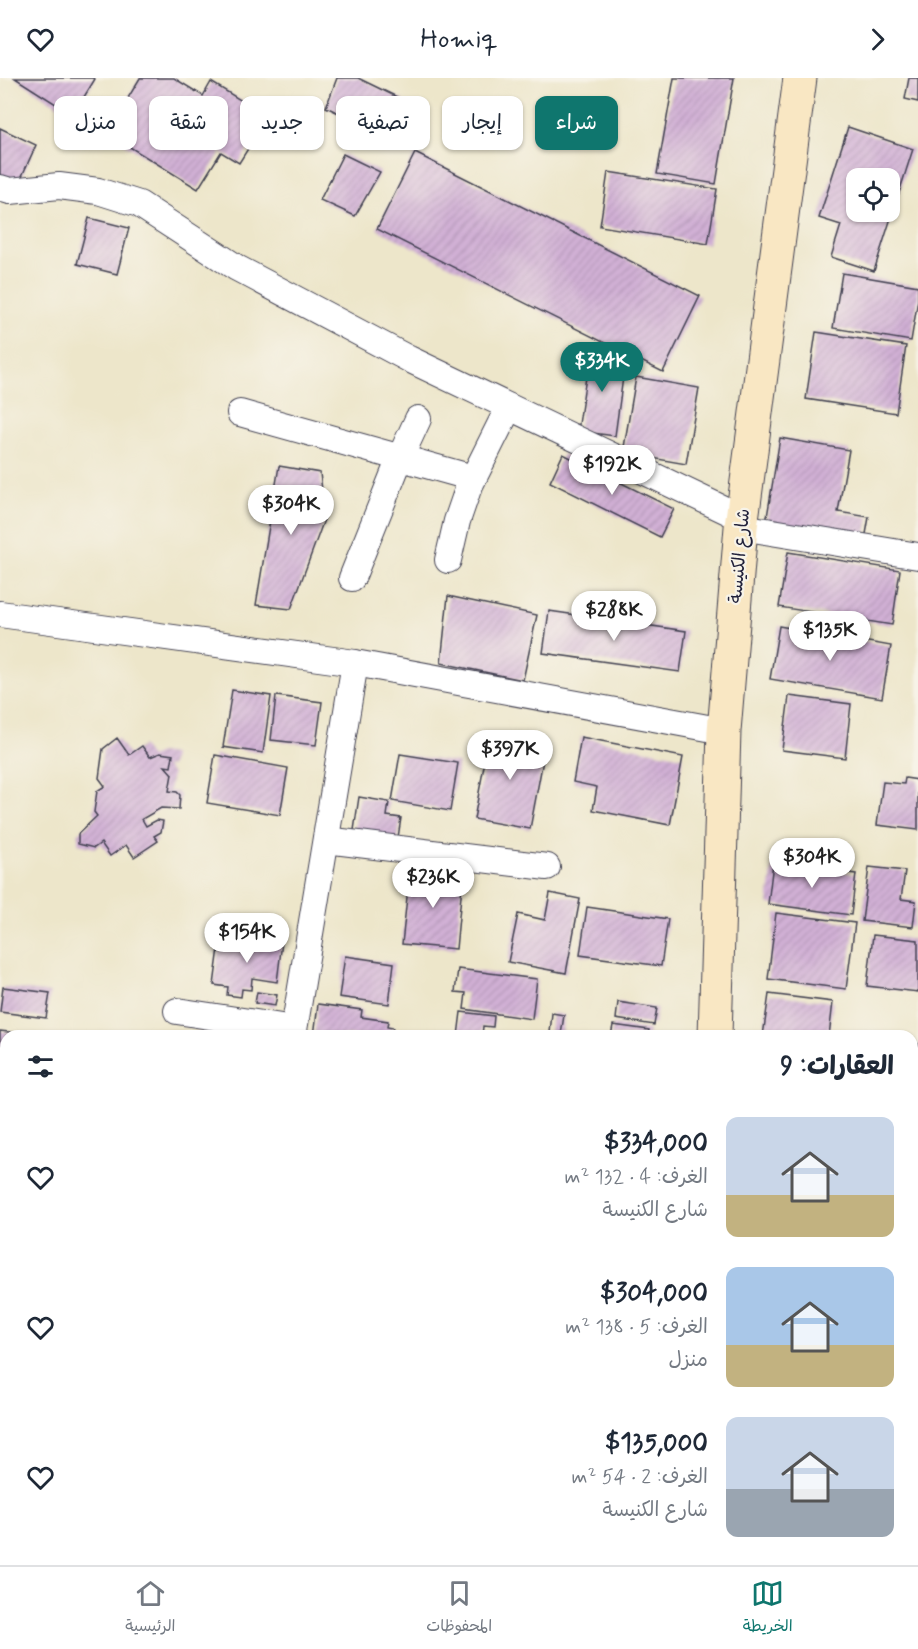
<!DOCTYPE html>
<html lang="ar">
<head>
<meta charset="utf-8">
<style>
  :root { --surface:#fff; --page:#f2f2f3; --text:#1f2937; --muted:#747a83; --line:#e0e1e3; --accent:#0f766e }
  body { margin:0; font-family:Mynerve,"Playpen Sans Arabic",sans-serif; background:var(--page); color:var(--text); direction:rtl; height:100vh; display:flex; flex-direction:column; font-size:22px; white-space:nowrap }
  * { box-sizing:border-box; margin:0 }
  p { font-size:20px; color:var(--muted) }
  .icon { flex:none; width:33px; height:33px; fill:none; stroke:currentColor; stroke-width:2; stroke-linecap:round; stroke-linejoin:round }
  .map { position:relative; flex:1; overflow:hidden; direction:ltr }
  .side { position:absolute; left:0px; top:952px; width:918px; height:536px; display:flex; flex-direction:column; background:var(--surface); border-radius:18px 18px 0 0; box-shadow:0 2px 4px #0004; direction:rtl }
  .side>* { flex:none }
  .guide { position:absolute; left:18px; top:18px; width:600px; height:54px; direction:rtl; display:flex; gap:12px }
  .controls { position:absolute; left:846px; top:90px; display:grid; gap:12px }
  .controls a { display:grid; place-items:center; width:54px; height:54px; border-radius:12px; background:var(--surface); box-shadow:0 2px 4px #0004; font-size:30px }
  .price { position:absolute; translate:-50% -51px; padding:0 14px; border-radius:21px; background:#fff; color:#222; font-size:20px; line-height:39px; filter:drop-shadow(0 2px 3px #0008) }
  .price::after { content:''; position:absolute; left:50%; top:36px; width:18px; height:14px; margin-left:-9px; background:inherit; clip-path:polygon(0 0,100% 0,50% 100%) }
  .price.current { background:var(--accent); color:#fff }
  ul { padding:0; list-style:none }
  li { display:flex; align-items:center; gap:18px; height:150px; padding:0 24px }
  li span { display:grid; place-items:center; flex:none; width:168px; height:120px; border-radius:12px; color:#555 }
  li>.icon { margin-inline-start:auto }
  span .icon { width:72px; height:72px; fill:#fffc; stroke-width:1 }
  li b { font-size:26px }
  h2 { display:flex; justify-content:space-between; align-items:center; height:72px; padding:0 24px; font-size:26px }
  .pill { padding:0 21px; border-radius:12px; background:var(--surface); box-shadow:0 2px 4px #0004; font-size:21px; line-height:54px }
  .pill.current { background:var(--accent); color:#fff }
  header { display:flex; justify-content:space-between; align-items:center; height:78px; padding:0 24px; background:var(--surface); font-size:27px; font-weight:600 }
  .tab-bar { display:flex; justify-content:space-around; align-items:center; height:84px; border-top:2px solid var(--line); background:var(--surface); font-size:16px; color:var(--muted) }
  .tab-bar a { display:grid; justify-items:center; gap:3px }
  .tab-bar .current { color:var(--accent) }
  .map>svg:first-child { display:block }
  .building { fill:url(#building-hatch); fill-rule:evenodd }
  .lines { fill:none; stroke-linecap:round; stroke-linejoin:round }
  .service-casing { stroke:#403f50; stroke-width:14 }
  .minor-casing { stroke:#403f50; stroke-width:28 }
  .secondary-casing { stroke:#403f50; stroke-width:35 }
  .service { stroke:#fff; stroke-width:12 }
  .minor { stroke:#fff; stroke-width:26 }
  .secondary { stroke:#f9e7c3; stroke-width:33 }
  .labels { text-anchor:middle; stroke-width:4.5; stroke-linejoin:round; paint-order:stroke }
  .street-label { font-size:18px; fill:#22223b; stroke:#f7f3e8 }
</style>
</head>
<body>
<header><svg class="icon" aria-label="forward" viewBox="0 0 24 24"><path d="M9 5l7 7-7 7"/></svg>Homiq<svg class="icon" aria-label="heart" viewBox="0 0 24 24"><path d="M12 20l-8-8c-3-5 5-10 8-4 3-6 11-1 8 4z"/></svg></header>
<div class="map">
<svg width="918" height="1487" viewBox="0 0 918 1487">
  <defs>
    <pattern id="building-hatch" width="6" height="6" patternUnits="userSpaceOnUse" patternTransform="scale(1.5)"><rect width="6" height="6" fill="#d1b0d5"/><path d="M-1 1l2-2M0 6l6-6M5 7l2-2" fill="none" stroke="#b397b8"/></pattern>
  </defs>
  <rect width="100%" height="100%" fill="#f7f3e8"/>
  <filter id="ink" filterUnits="userSpaceOnUse"><feTurbulence type="fractalNoise" baseFrequency=".0167" numOctaves="2"/><feDisplacementMap in="SourceGraphic" scale="12" xChannelSelector="R" yChannelSelector="G"/><feConvolveMatrix kernelMatrix="1 2 1 2 8 2 1 2 1" color-interpolation-filters="sRGB"/></filter>
  <filter id="wash" filterUnits="userSpaceOnUse"><feTurbulence type="fractalNoise" baseFrequency=".008" numOctaves="4" result="noise"/><feDisplacementMap in="SourceGraphic" scale="24" xChannelSelector="R" yChannelSelector="G"/><feGaussianBlur stdDeviation="1.35" result="paint"/><feColorMatrix in="noise" values="0 0 0 0 0 0 0 0 0 0 0 0 0 0 0 0 0 1.4 0 .05"/><feComposite in="paint" operator="in"/></filter>
  <g filter="url(#wash)">
    <rect width="100%" height="100%" fill="#ede6ca"/>
    <g id="blocks">
      <g class="building">
        <polygon points="15,0 93,0 95,1 73,37"/>
        <polygon points="140,0 174,0 203,18 211,4 268,39 239,85 221,74 198,111 107,55"/>
        <polygon points="337,0 358,0 403,22 390,59 326,29"/>
        <polygon points="674,0 734,0 716,106 657,96"/>
        <polygon points="909,0 918,0 918,24 905,21"/>
        <path d="M 848,49 L 913,71 L 874,193 L 831,179 L 841,147 L 819,140 ZM 856,100 L 890,100 L 890,134 L 856,134 Z"/>
        <polygon points="0,50 36,67 17,109 0,102"/>
        <polygon points="415,75 700,218 663,294 377,151"/>
        <polygon points="343,76 380,94 355,138 320,122"/>
        <polygon points="608,94 717,111 708,166 600,148"/>
        <polygon points="89,140 129,150 117,196 77,186"/>
        <polygon points="842,195 918,208 918,221 911,263 833,250"/>
        <polygon points="816,254 906,268 896,335 806,321"/>
        <polygon points="590,272 626,277 615,358 578,353"/>
        <polygon points="636,299 699,310 686,386 623,375"/>
        <polygon points="780,360 849,372 838,434 869,439 865,462 766,445"/>
        <polygon points="563,376 674,431 660,459 550,404"/>
        <polygon points="279,388 320,395 325,439 291,531 256,527"/>
        <polygon points="788,474 900,492 892,547 779,529"/>
        <polygon points="448,518 537,537 523,602 441,585"/>
        <polygon points="549,533 686,553 680,594 543,575"/>
        <polygon points="779,548 891,568 882,620 770,601"/>
        <polygon points="232,612 271,618 263,675 223,669"/>
        <polygon points="276,618 322,624 316,667 271,662"/>
        <polygon points="789,618 851,626 845,680 782,672"/>
        <polygon points="490,656 546,666 530,751 474,741"/>
        <polygon points="581,659 683,679 670,747 593,732 597,709 573,704"/>
        <polygon points="117,660 129,677 142,668 150,679 160,675 173,677 171,689 165,688 172,696 169,713 177,714 180,717 179,731 161,730 142,741 146,748 157,742 163,743 161,754 154,758 158,763 134,779 126,767 110,778 101,765 94,770 78,766 78,756 97,738 94,734 97,713 105,708 99,700 103,671"/>
        <polygon points="400,676 458,685 450,733 392,723"/>
        <polygon points="215,677 288,690 280,737 207,725"/>
        <polygon points="905,700 918,702 918,752 877,747 883,704 904,706"/>
        <polygon points="359,719 389,724 387,738 401,740 397,766 353,759"/>
        <polygon points="773,785 856,796 851,837 768,826"/>
        <polygon points="869,789 905,793 901,821 916,823 913,849 862,843"/>
        <polygon points="410,791 463,796 456,871 402,866"/>
        <polygon points="550,815 580,821 566,895 508,884 518,836 545,842"/>
        <polygon points="587,829 668,841 661,888 580,877"/>
        <polygon points="776,835 855,845 846,911 768,901"/>
        <polygon points="873,857 918,862 918,914 867,908"/>
        <polygon points="245,859 282,864 277,904 252,900 251,912 242,911 241,919 227,917 228,909 214,907 220,863 244,867"/>
        <polygon points="345,878 394,885 389,926 339,919"/>
        <polygon points="458,891 537,901 532,941 464,931 466,915 455,914"/>
        <polygon points="3,909 50,915 46,940 0,934"/>
        <polygon points="257,914 277,917 275,928 255,925"/>
        <polygon points="769,916 833,924 829,958 763,958"/>
        <polygon points="618,924 657,930 654,947 616,941"/>
        <polygon points="318,926 362,932 361,939 388,943 387,949 393,950 391,958 314,958"/>
        <polygon points="461,934 494,938 493,949 483,948 482,958 458,958"/>
        <polygon points="552,935 564,937 561,957 550,955"/>
        <polygon points="613,947 649,952 648,958 611,958"/>
        <polygon points="0,953 17,955 16,958 6,958 6,991 0,990"/>
        <polygon points="912,965 918,966 918,1012 912,1011"/>
        <polygon points="2,1129 6,1130 6,1175 0,1173"/>
        <polygon points="0,1208 6,1209 6,1245 0,1244"/>
        <polygon points="912,1450 918,1450 918,1487 904,1487 905,1482 912,1482"/>
        <polygon points="684,1482 732,1482 731,1487 683,1487"/>
        <polygon points="789,1482 847,1482 846,1487 788,1487"/>
        <polygon points="876,1482 898,1482 897,1487 875,1487"/>
      </g>
    </g>
  </g>
  <g filter="url(#ink)">
    <use href="#blocks" fill-opacity="0" stroke="#403f50" stroke-width="1.5"/>
    <g class="lines">
      <g class="service-casing">
        <g id="service">
          <polyline points="0,1278 6,1277"/>
          <polyline points="912,1402 918,1403"/>
        </g>
      </g>
      <g class="minor-casing">
        <g id="minor">
          <polyline points="0,110 10,113 59,108 98,113 139,126 237,190 409,281 742,440"/>
          <polyline points="240,335 473,400"/>
          <polyline points="741,449 918,478"/>
          <polyline points="448,482 457,443 468,411 509,329"/>
          <polyline points="352,500 400,380 418,341"/>
          <polyline points="0,536 355,585 724,653"/>
          <polyline points="326,762 547,789"/>
          <polyline points="177,933 294,951"/>
          <polyline points="293,958 355,585"/>
          <polyline points="912,1045 918,1046"/>
          <polyline points="0,1077 6,1078"/>
          <polyline points="912,1386 918,1355"/>
        </g>
      </g>
      <g class="secondary-casing">
        <g id="secondary">
          <polyline points="715,958 724,653 741,449 800,0"/>
          <polyline points="643,1487 644,1482"/>
        </g>
      </g>
      <use href="#service" class="service"/>
      <use href="#minor" class="minor"/>
      <use href="#secondary" class="secondary"/>
    </g>
  </g>
  <g class="labels">
    <g class="street-label">
      <text transform="translate(739 478) rotate(-85)" y="6">شارع الكنيسة</text>
    </g>
  </g>
</svg>
<div class="controls">
<a><svg class="icon" aria-label="locate" viewBox="0 0 24 24"><circle cx="12" cy="12" r="6"/><path d="M12 2v4M12 18v4M2 12h4M18 12h4"/></svg></a>
</div>
<b class="price current" style="left:602px;top:315px">$334K</b>
<b class="price" style="left:612px;top:418px">$192K</b>
<b class="price" style="left:291px;top:458px">$304K</b>
<b class="price" style="left:614px;top:564px">$288K</b>
<b class="price" style="left:830px;top:584px">$135K</b>
<b class="price" style="left:510px;top:703px">$397K</b>
<b class="price" style="left:812px;top:811px">$304K</b>
<b class="price" style="left:433px;top:831px">$236K</b>
<b class="price" style="left:247px;top:886px">$154K</b>
<div class="guide">
<a class="pill current">شراء</a>
<a class="pill">إيجار</a>
<a class="pill">تصفية</a>
<a class="pill">جديد</a>
<a class="pill">شقة</a>
<a class="pill">منزل</a>
</div>
<section class="side">
<h2>العقارات: 9<svg class="icon" aria-label="filters" viewBox="0 0 24 24"><path d="M4 7h16M4 17h16"/><circle cx="9" cy="7" r="2"/><circle cx="15" cy="17" r="2"/></svg></h2>
<ul>
<li><span style="background:linear-gradient(#c9d6e8 65%,#c2b280 0)"><svg class="icon" aria-label="home" viewBox="0 0 24 24"><path d="M3 11l9-7 9 7M6 9v11h12V9"/></svg></span><div><b>$334,000</b><p>الغرف: 4 · 132 m²</p><p>شارع الكنيسة</p></div><svg class="icon" aria-label="heart" viewBox="0 0 24 24"><path d="M12 20l-8-8c-3-5 5-10 8-4 3-6 11-1 8 4z"/></svg></li>
<li><span style="background:linear-gradient(#a9c7e8 65%,#c2b280 0)"><svg class="icon" aria-label="home" viewBox="0 0 24 24"><path d="M3 11l9-7 9 7M6 9v11h12V9"/></svg></span><div><b>$304,000</b><p>الغرف: 5 · 138 m²</p><p>منزل</p></div><svg class="icon" aria-label="heart" viewBox="0 0 24 24"><path d="M12 20l-8-8c-3-5 5-10 8-4 3-6 11-1 8 4z"/></svg></li>
<li><span style="background:linear-gradient(#c9d6e8 60%,#9aa5b1 0)"><svg class="icon" aria-label="home" viewBox="0 0 24 24"><path d="M3 11l9-7 9 7M6 9v11h12V9"/></svg></span><div><b>$135,000</b><p>الغرف: 2 · 54 m²</p><p>شارع الكنيسة</p></div><svg class="icon" aria-label="heart" viewBox="0 0 24 24"><path d="M12 20l-8-8c-3-5 5-10 8-4 3-6 11-1 8 4z"/></svg></li>
</ul>
</section>
</div>
<nav class="tab-bar">
<a class="current"><svg class="icon" aria-label="map" viewBox="0 0 24 24"><path d="M3 6l6-2 6 2 6-2v14l-6 2-6-2-6 2zM9 4v14M15 6v14"/></svg>الخريطة</a>
<a><svg class="icon" aria-label="saved" viewBox="0 0 24 24"><path d="M7 4h10v16l-5-4-5 4z"/></svg>المحفوظات</a>
<a><svg class="icon" aria-label="home" viewBox="0 0 24 24"><path d="M3 11l9-7 9 7M6 9v11h12V9"/></svg>الرئيسية</a>
</nav>
</body>
</html>
